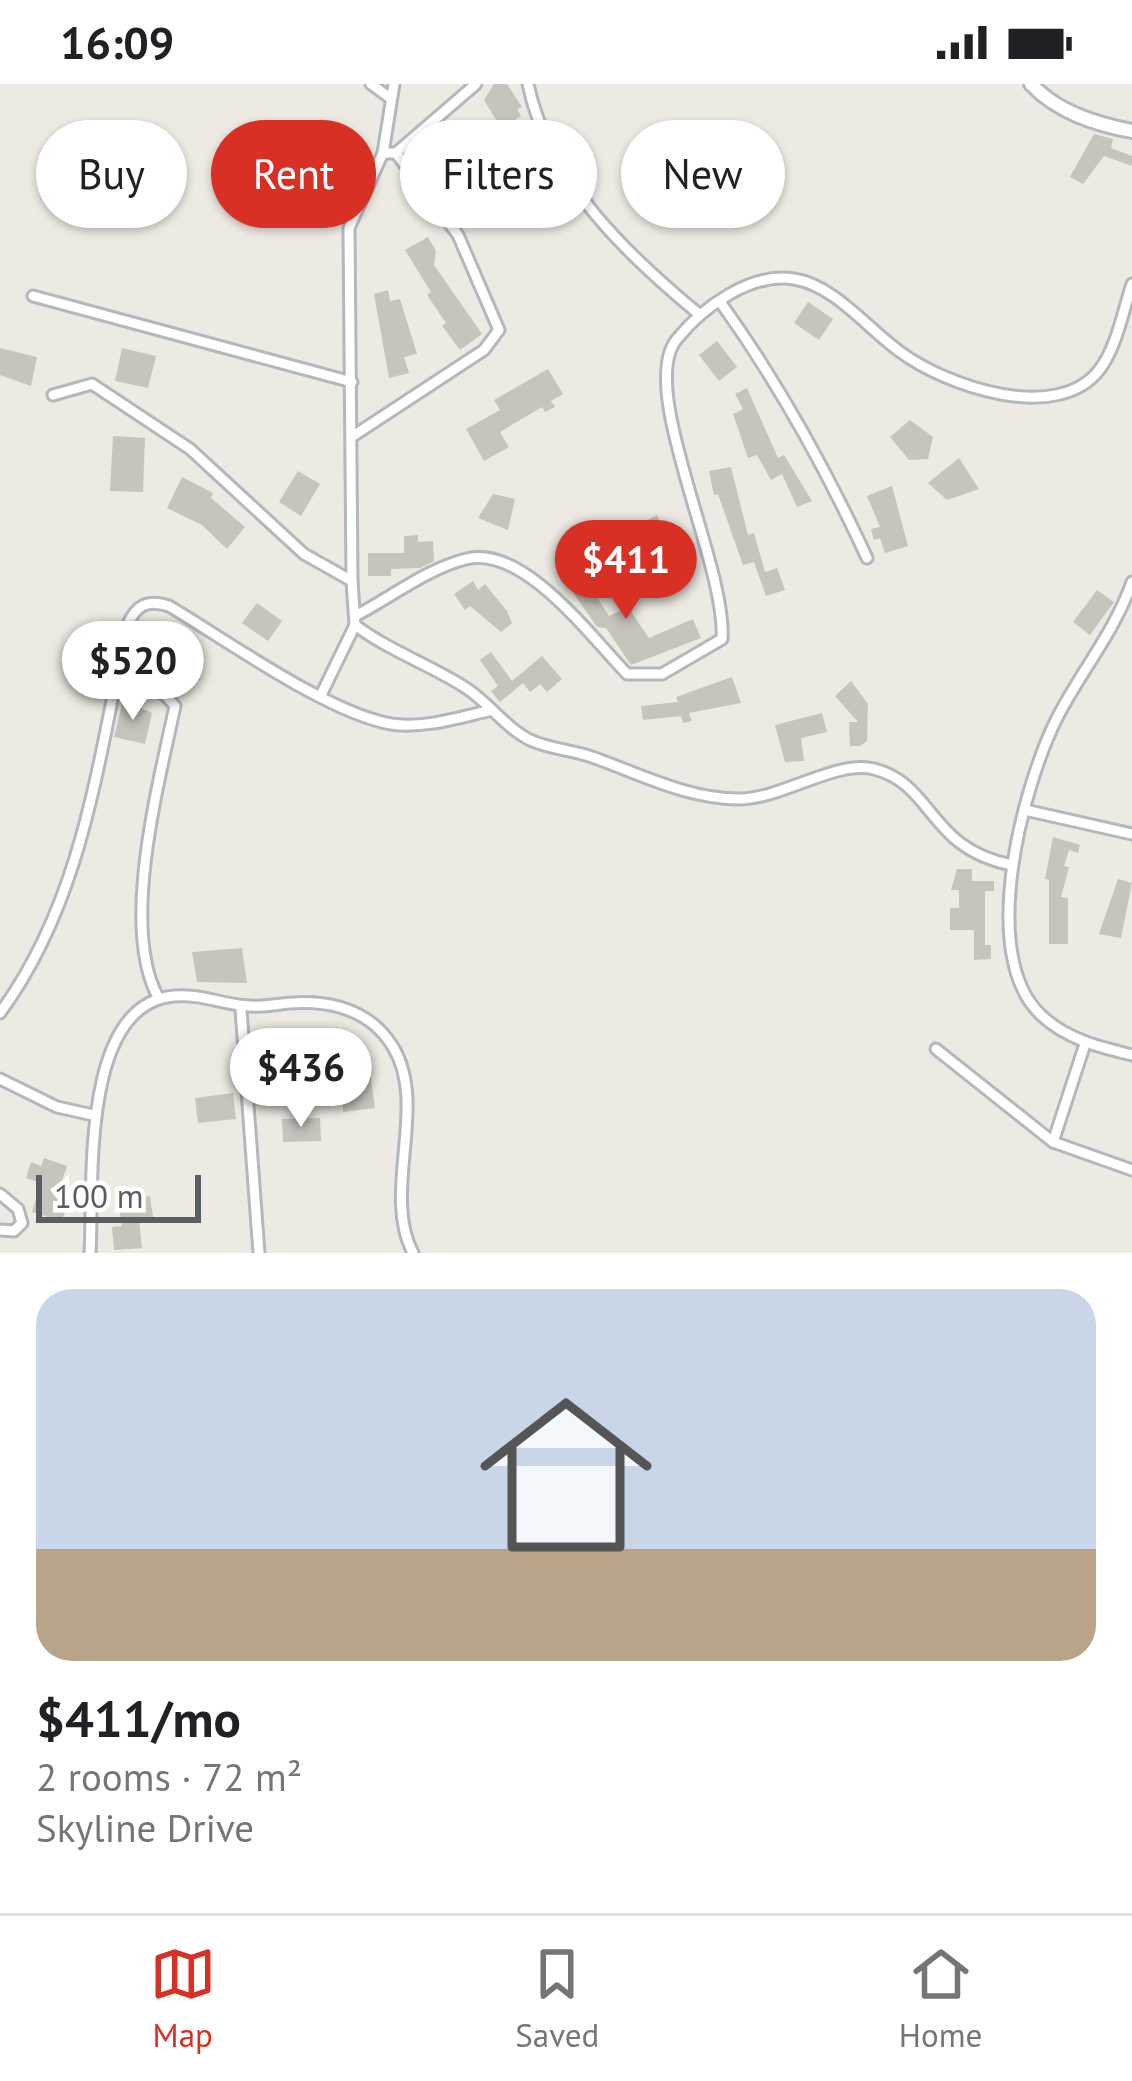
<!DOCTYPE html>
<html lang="en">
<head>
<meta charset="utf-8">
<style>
  :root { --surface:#fff; --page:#f2f2f2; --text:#202124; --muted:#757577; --line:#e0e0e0; --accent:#d93025 }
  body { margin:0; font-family:"PT Sans",sans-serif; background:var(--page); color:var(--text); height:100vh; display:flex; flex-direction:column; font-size:45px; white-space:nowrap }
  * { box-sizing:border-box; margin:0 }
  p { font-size:39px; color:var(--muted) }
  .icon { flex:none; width:66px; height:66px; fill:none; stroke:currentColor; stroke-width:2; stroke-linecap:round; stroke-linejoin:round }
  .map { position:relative; height:1169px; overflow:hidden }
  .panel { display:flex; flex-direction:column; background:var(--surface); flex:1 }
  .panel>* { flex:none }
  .guide { position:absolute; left:36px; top:36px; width:1062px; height:108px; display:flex; gap:24px }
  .scale { position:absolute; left:36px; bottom:30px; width:165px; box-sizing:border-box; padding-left:12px; border:6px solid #5a5d61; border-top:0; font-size:33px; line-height:42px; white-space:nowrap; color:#5a5d61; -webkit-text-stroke:9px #fff; paint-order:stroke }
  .price { position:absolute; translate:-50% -102px; padding:0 27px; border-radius:42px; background:#fff; color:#222; font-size:39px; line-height:78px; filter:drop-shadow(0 3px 6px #0008) }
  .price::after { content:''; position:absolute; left:50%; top:72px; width:36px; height:27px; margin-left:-18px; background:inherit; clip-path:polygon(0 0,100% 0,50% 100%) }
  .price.selected { background:var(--accent); color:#fff }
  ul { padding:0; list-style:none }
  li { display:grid; align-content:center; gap:24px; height:636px; padding:0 36px }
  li+li { border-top:3px solid var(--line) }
  li span { display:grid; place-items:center; height:372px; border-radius:36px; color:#555 }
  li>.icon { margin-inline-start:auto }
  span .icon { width:216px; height:216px; fill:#fffc; stroke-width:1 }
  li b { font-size:51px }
  .chip { padding:0 42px; border-radius:54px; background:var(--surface); box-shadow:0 3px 9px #0004; font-size:42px; line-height:108px }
  .chip.selected { background:var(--accent); color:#fff }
  .status { display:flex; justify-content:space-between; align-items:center; height:84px; padding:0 60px; background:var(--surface); direction:ltr }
  .status svg { height:33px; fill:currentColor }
  .tabs { display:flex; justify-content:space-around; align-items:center; height:168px; border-top:3px solid var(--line); background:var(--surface); font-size:33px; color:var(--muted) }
  .tabs a { display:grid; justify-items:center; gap:6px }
  .tabs .selected { color:var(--accent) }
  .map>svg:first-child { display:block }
  .building { fill:#c7c4be }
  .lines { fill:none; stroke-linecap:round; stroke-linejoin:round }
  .minor-casing { stroke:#b4b7bb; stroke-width:15 }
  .secondary-casing { stroke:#b5b8bd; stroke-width:18 }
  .minor { stroke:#fff; stroke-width:9 }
  .secondary { stroke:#fff; stroke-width:12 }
</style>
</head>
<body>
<div class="status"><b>16:09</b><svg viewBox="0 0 49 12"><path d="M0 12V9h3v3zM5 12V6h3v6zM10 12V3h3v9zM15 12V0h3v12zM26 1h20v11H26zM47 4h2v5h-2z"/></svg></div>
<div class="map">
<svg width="1132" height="1169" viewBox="0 0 1132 1169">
  <rect width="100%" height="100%" fill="#eceae2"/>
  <g class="building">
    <polygon points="494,0 507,0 522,23 517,25 521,32 501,44 484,16"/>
    <polygon points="1094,50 1113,55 1111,64 1132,72 1132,82 1104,72 1083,100 1070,93"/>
    <polygon points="444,57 454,71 467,62 478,78 464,88 473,121 468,115 457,119 451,103 458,100 432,65"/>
    <polygon points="529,66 541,101 522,115 511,79 517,77 515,70"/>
    <polygon points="428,153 436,167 434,181 482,250 460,266 442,242 446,239 427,211 431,208 405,166"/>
    <polygon points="388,206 390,217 400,215 417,270 404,273 409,289 389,294 374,210"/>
    <polygon points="808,218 833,235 819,256 794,239"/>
    <polygon points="717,257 737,283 719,297 699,271"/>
    <polygon points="0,264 37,273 31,302 0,291"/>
    <polygon points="122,264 156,272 148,304 115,297"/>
    <polygon points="548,285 563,310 551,317 555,323 545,328 542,323 500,348 509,363 484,377 466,345 500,326 494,316"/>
    <polygon points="747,304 778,374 784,371 812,417 797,423 782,390 771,396 757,371 748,374 733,330 743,325 735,310"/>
    <polygon points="910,336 933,353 928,375 909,376 890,353"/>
    <polygon points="113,352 145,354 143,408 110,407"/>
    <polygon points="959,374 979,405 947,416 928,399"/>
    <polygon points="731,383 748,451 754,449 765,488 777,484 785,506 766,512 754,478 743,481 718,410 714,411 709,387"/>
    <polygon points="298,387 320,400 301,432 279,418"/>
    <polygon points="182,393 213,409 211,414 245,443 227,465 202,441 167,424"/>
    <polygon points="892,402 908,462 885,469 880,454 874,456 871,445 880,443 867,412"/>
    <polygon points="493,410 515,415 508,446 478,434"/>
    <polygon points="657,431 664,445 656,449 657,458 668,482 674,480 678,488 658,497 635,443"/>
    <polygon points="418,451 418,458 433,457 434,477 420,484 391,485 391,492 368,492 368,469 404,469 404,452"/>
    <polygon points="572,474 609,532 628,523 649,554 693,535 701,554 631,581 606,544 597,543 556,484"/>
    <polygon points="473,497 478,506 485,500 507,527 512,539 501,548 470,522 465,526 454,510"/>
    <polygon points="1097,506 1114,518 1090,551 1073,538"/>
    <polygon points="257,519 282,537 268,557 242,539"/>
    <polygon points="182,545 193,548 166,601 131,589 148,556 176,570"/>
    <polygon points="491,568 512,597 542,572 562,595 547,608 540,600 530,608 523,599 500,618 491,607 498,602 480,576"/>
    <polygon points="732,593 741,619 689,629 692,637 683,639 681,632 643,636 641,622 678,618 676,613"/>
    <polygon points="851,597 868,620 867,657 860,662 850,662 849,638 858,638 835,612"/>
    <polygon points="123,616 152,629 145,660 114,653"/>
    <polygon points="822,629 827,648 801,654 804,677 785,678 775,641"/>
    <polygon points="1053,753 1080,761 1078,769 1069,766 1064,782 1069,783 1061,813 1068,814 1068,860 1049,860 1049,796 1045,795"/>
    <polygon points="957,785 972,785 972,797 994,797 994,807 985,807 985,861 991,861 991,875 974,876 974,846 950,846 950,824 959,824 959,806 951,806"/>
    <polygon points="1118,795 1132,799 1121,854 1099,850"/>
    <polygon points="242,864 247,899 197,898 192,868"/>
    <polygon points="370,988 375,1024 343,1028 343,990"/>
    <polygon points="233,1009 236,1035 198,1039 195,1014"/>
    <polygon points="320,1034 321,1057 283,1058 282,1035"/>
    <polygon points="44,1074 67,1082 57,1112 69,1120 61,1137 32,1128 41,1099 26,1094 31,1078 41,1082"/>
    <polygon points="150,1112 153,1133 139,1135 142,1164 114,1166 112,1143 122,1142 118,1117"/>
  </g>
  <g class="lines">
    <g class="minor-casing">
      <g id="minor">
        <polyline points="371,0 390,14"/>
        <path d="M 528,0 C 548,96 627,171 700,231"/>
        <polyline points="396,69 476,0"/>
        <polyline points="33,212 352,298"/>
        <path d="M 721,219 C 779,300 825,383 867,474"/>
        <polyline points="53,311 92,300 190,365 304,470 352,497"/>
        <polyline points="353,352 484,266 499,246 458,151 396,69 383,69"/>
        <path d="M 1132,498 C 1114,549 1081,587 1057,634 C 1023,702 977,871 1041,931 C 1066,955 1099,963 1132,971"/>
        <path d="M 357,531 C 391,513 429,484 466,475 C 523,460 591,553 627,590 L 662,590 L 722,555 C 727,481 636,303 677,255 C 703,223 751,188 794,195 C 834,201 868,245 899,267 C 945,302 1058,341 1100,285 C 1117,262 1123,227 1132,200"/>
        <path d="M 355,541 C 389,567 431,581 466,604 C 489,619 506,644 530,656 C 549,665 573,666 592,673 C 640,690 689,716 742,715 C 785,713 836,676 874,685 C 934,700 928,765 1012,781"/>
        <path d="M 116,593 L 164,610 L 175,622 C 159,699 119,845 159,915"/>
        <polyline points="321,611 355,541 352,497 349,144 383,69 394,0"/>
        <polyline points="1025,726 1132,750"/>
        <polyline points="241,926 259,1169"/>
        <path d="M 0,929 C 83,816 98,677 127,542 C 136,521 147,515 169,522 C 226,556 328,629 391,640 C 424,645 461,633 492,626"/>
        <polyline points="936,965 1053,1058 1132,1086"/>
        <polyline points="0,995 57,1023 93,1031"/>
        <polyline points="1053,1058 1085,960"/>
        <polyline points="0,1110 18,1125 22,1139 14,1147 0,1146"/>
        <path d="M 90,1169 C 94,1104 79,920 174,912 C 209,909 231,927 273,921 C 318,914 367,920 393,963 C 429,1022 381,1108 413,1169"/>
      </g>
    </g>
    <g class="secondary-casing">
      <path id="secondary" d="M 1031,0 C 1057,28 1095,40 1132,47"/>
    </g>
    <use href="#minor" class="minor"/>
    <use href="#secondary" class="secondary"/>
  </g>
</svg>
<div class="scale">100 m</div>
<b class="price selected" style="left:626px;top:538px">$411</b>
<b class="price" style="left:133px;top:639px">$520</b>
<b class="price" style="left:301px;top:1046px">$436</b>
<div class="guide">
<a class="chip">Buy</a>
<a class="chip selected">Rent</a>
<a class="chip">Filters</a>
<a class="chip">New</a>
</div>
</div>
<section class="panel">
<ul>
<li><span style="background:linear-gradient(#c9d6e8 70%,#b9a48a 0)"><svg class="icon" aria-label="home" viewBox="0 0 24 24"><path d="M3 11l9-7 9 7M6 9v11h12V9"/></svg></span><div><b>$411/mo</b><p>2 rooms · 72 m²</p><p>Skyline Drive</p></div></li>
</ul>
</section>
<nav class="tabs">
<a class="selected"><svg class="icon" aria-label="map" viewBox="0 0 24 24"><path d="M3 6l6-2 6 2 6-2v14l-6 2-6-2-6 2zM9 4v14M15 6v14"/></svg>Map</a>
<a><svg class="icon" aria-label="saved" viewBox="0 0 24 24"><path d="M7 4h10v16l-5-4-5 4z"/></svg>Saved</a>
<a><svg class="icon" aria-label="home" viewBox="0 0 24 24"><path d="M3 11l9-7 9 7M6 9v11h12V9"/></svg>Home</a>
</nav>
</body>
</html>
